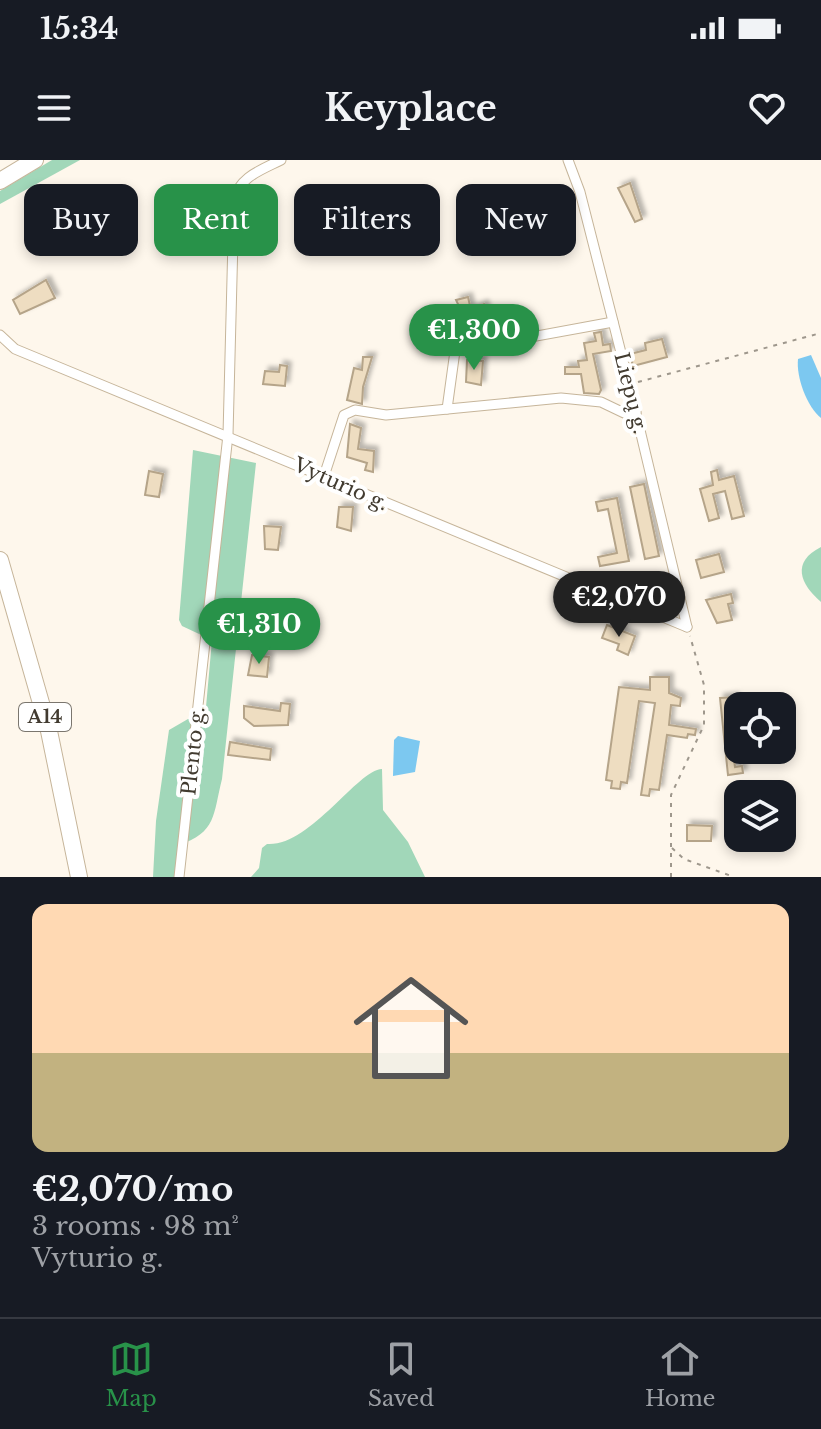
<!DOCTYPE html>
<html lang="en">
<head>
<meta charset="utf-8">
<style>
  :root { --surface:#171b24; --page:#20242c; --text:#f1f3f6; --muted:#9ea1a6; --line:#363941; --accent:#289249 }
  body { margin:0; font-family:"Libre Baskerville",serif; background:var(--page); color:var(--text); height:100vh; display:flex; flex-direction:column; font-size:30px; white-space:nowrap }
  * { box-sizing:border-box; margin:0 }
  p { font-size:26px; color:var(--muted) }
  .icon { flex:none; width:44px; height:44px; fill:none; stroke:currentColor; stroke-width:2; stroke-linecap:round; stroke-linejoin:round }
  .map { position:relative; height:717px; overflow:hidden }
  .drawer { display:flex; flex-direction:column; background:var(--surface); flex:1 }
  .drawer>* { flex:none }
  .banner { position:absolute; left:24px; top:24px; width:774px; height:72px; display:flex; gap:16px }
  .buttons { position:absolute; left:724px; top:532px; display:grid; gap:16px }
  .buttons a { display:grid; place-items:center; width:72px; height:72px; border-radius:16px; background:var(--surface); box-shadow:0 4px 12px #0003; font-size:40px }
  .price { position:absolute; translate:-50% -68px; padding:0 18px; border-radius:28px; background:var(--accent); color:#fff; font-size:26px; line-height:52px; filter:drop-shadow(0 2px 4px #0008) }
  .price::after { content:''; position:absolute; left:50%; top:48px; width:24px; height:18px; margin-left:-12px; background:inherit; clip-path:polygon(0 0,100% 0,50% 100%) }
  .price.active { background:#222; color:#fff }
  ul { padding:0; list-style:none }
  li { display:grid; align-content:center; gap:16px; height:424px; padding:0 32px }
  li span { display:grid; place-items:center; height:248px; border-radius:16px; color:#555 }
  li>.icon { margin-inline-start:auto }
  span .icon { width:144px; height:144px; fill:#fffc; stroke-width:1 }
  li b { font-size:34px }
  .pill { padding:0 28px; border-radius:16px; background:var(--surface); box-shadow:0 4px 12px #0003; font-size:28px; line-height:72px }
  .pill.active { background:var(--accent); color:#fff }
  .status { display:flex; justify-content:space-between; align-items:center; height:56px; padding:0 40px; background:var(--surface); direction:ltr }
  .status svg { height:22px; fill:currentColor }
  header { display:flex; justify-content:space-between; align-items:center; height:104px; padding:0 32px; background:var(--surface); font-size:36px; font-weight:700 }
  .tabs { display:flex; justify-content:space-around; align-items:center; height:112px; border-top:2px solid var(--line); background:var(--surface); font-size:22px; color:var(--muted) }
  .tabs a { display:grid; justify-items:center; gap:4px }
  .tabs .active { color:var(--accent) }
  .map>svg:first-child { display:block }
  .green { fill:#a1d7b9 }
  .water { fill:#7cc8f0 }
  .building { fill:#eeddc1; stroke:#b5a489; stroke-width:2; filter:url(#shadow) }
  .lines { fill:none; stroke-linecap:round; stroke-linejoin:round }
  .minor-casing { stroke:#c6b59a; stroke-width:11 }
  .trunk-casing { stroke:#c6b59a; stroke-width:18 }
  .path { stroke:#9e978c; stroke-width:2; stroke-dasharray:4 6; stroke-linecap:butt }
  .minor { stroke:#fff; stroke-width:9 }
  .trunk { stroke:#fff; stroke-width:16 }
  .labels { text-anchor:middle; stroke-width:8; stroke-linejoin:round; paint-order:stroke }
  .shield { fill:#fff; stroke:#7b766e; stroke-width:2 }
  .shield-label { font-size:18px; font-weight:bold; fill:#423b30 }
  .street-label { font-size:20px; fill:#423b30; stroke:#fff }
</style>
</head>
<body>
<div class="status"><b>15:34</b><svg viewBox="0 0 49 12"><path d="M0 12V9h3v3zM5 12V6h3v6zM10 12V3h3v9zM15 12V0h3v12zM26 1h20v11H26zM47 4h2v5h-2z"/></svg></div>
<header><svg class="icon" aria-label="menu" viewBox="0 0 24 24"><path d="M4 6h16M4 12h16M4 18h16"/></svg>Keyplace<svg class="icon" aria-label="heart" viewBox="0 0 24 24"><path d="M12 20l-8-8c-3-5 5-10 8-4 3-6 11-1 8 4z"/></svg></header>
<div class="map">
<svg width="821" height="717" viewBox="0 0 821 717">
  <defs>
    <filter id="shadow"><feDropShadow dx="4" dy="-4" stdDeviation="2" flood-color="#0004"/></filter>
  </defs>
  <rect width="100%" height="100%" fill="#fef7ec"/>
  <g class="green">
    <polygon points="52,0 80,0 0,44 0,31"/>
    <path d="M 193,290 L 256,303 L 222,619 C 213,654 217,673 178,685 L 175,717 L 153,717 L 156,661 L 169,570 L 188,559 L 205,558 L 212,480 L 182,466 L 179,460 Z"/>
    <path d="M 821,387 L 821,442 C 800,424 791,402 821,387 Z"/>
    <path d="M 382,609 L 383,650 L 408,682 L 425,717 L 251,717 L 259,708 L 262,688 L 267,684 C 310,687 357,610 382,609 Z"/>
  </g>
  <g class="water">
    <path d="M 811,195 L 821,218 L 821,258 C 807,247 796,217 798,199 Z"/>
    <polygon points="398,576 420,581 415,612 393,616 394,580"/>
  </g>
  <g class="building">
    <polygon points="630,23 642,59 635,62 618,28"/>
    <polygon points="46,120 55,138 20,154 13,140"/>
    <polygon points="468,137 471,150 484,144 492,166 486,169 478,160 468,165 456,140"/>
    <polygon points="601,172 603,185 610,184 611,191 593,194 601,230 599,234 584,233 581,214 565,214 565,207 579,207 578,201 587,200 584,183 596,181 594,173"/>
    <polygon points="662,179 667,197 633,206 630,194 646,190 645,183"/>
    <polygon points="363,197 372,197 363,227 362,244 347,240 354,208 362,210"/>
    <polygon points="467,200 483,201 481,225 466,222"/>
    <polygon points="280,205 287,206 285,226 263,224 265,211 279,212"/>
    <polygon points="350,264 361,268 358,289 374,291 373,312 365,310 367,303 347,297"/>
    <polygon points="717,310 719,320 734,316 744,356 732,359 725,331 713,334 719,358 709,361 700,329 713,325 711,312"/>
    <polygon points="149,311 163,314 159,337 145,335"/>
    <polygon points="644,324 659,396 645,399 630,327"/>
    <polygon points="617,338 629,401 600,406 598,397 617,393 608,349 598,351 596,342"/>
    <polygon points="339,347 353,347 351,371 337,367"/>
    <polygon points="264,366 281,367 278,390 265,389"/>
    <polygon points="719,394 724,412 701,418 696,400"/>
    <polygon points="731,434 733,443 728,444 732,460 717,463 706,440"/>
    <polygon points="607,465 635,476 628,495 617,490 619,484 602,478"/>
    <polygon points="252,495 269,497 267,517 248,515"/>
    <polygon points="650,517 669,517 669,533 681,538 680,546 671,545 669,565 696,569 695,575 688,574 687,578 667,575 659,630 650,629 649,636 641,635 655,543 639,541 627,623 621,622 620,629 611,628 612,621 606,620 619,527 650,530"/>
    <polygon points="735,537 732,584 735,607 742,606 743,613 728,615 720,538"/>
    <polygon points="281,543 290,544 288,565 254,566 244,558 244,546 280,551"/>
    <polygon points="230,582 271,589 270,600 228,595"/>
    <polygon points="687,665 712,666 711,681 687,681"/>
  </g>
  <g class="lines">
    <g class="minor-casing">
      <g id="minor">
        <polyline points="568,0 580,32 629,224 687,467"/>
        <polyline points="0,175 15,189 687,467"/>
        <polyline points="447,249 455,191 613,162"/>
        <polyline points="324,316 344,255 355,250 386,255 561,238 601,242 624,253 636,252"/>
        <path d="M 179,717 L 228,275 L 234,40 C 239,17 261,10 281,0"/>
      </g>
    </g>
    <g class="trunk-casing">
      <g id="trunk">
        <polyline points="0,21 35,0"/>
        <polyline points="0,400 49,571 79,717"/>
      </g>
    </g>
    <g class="path">
      <polyline points="638,222 821,173"/>
      <polyline points="672,688 684,699 734,717"/>
      <polyline points="671,717 671,635 704,565 704,525 690,476"/>
    </g>
    <use href="#minor" class="minor"/>
    <use href="#trunk" class="trunk"/>
  </g>
  <g class="labels">
    <rect class="shield" x="19" y="543" width="52" height="28" rx="6"/>
    <g class="shield-label">
      <text x="45" y="563">A14</text>
    </g>
    <g class="street-label">
      <text transform="translate(631 233) rotate(76)" y="7">Liepų g.</text>
      <text transform="translate(341 324) rotate(24)" y="7">Vyturio g.</text>
      <text transform="translate(193 591) rotate(-84)" y="7">Plento g.</text>
    </g>
  </g>
</svg>
<div class="buttons">
<a><svg class="icon" aria-label="locate" viewBox="0 0 24 24"><circle cx="12" cy="12" r="6"/><path d="M12 2v4M12 18v4M2 12h4M18 12h4"/></svg></a>
<a><svg class="icon" aria-label="layers" viewBox="0 0 24 24"><path d="M12 4l9 5-9 5-9-5zM3 14l9 5 9-5"/></svg></a>
</div>
<b class="price" style="left:474px;top:212px">€1,300</b>
<b class="price active" style="left:619px;top:479px">€2,070</b>
<b class="price" style="left:259px;top:506px">€1,310</b>
<div class="banner">
<a class="pill">Buy</a>
<a class="pill active">Rent</a>
<a class="pill">Filters</a>
<a class="pill">New</a>
</div>
</div>
<section class="drawer">
<ul>
<li><span style="background:linear-gradient(#ffd9b3 60%,#c2b280 0)"><svg class="icon" aria-label="home" viewBox="0 0 24 24"><path d="M3 11l9-7 9 7M6 9v11h12V9"/></svg></span><div><b>€2,070/mo</b><p>3 rooms · 98 m²</p><p>Vyturio g.</p></div></li>
</ul>
</section>
<nav class="tabs">
<a class="active"><svg class="icon" aria-label="map" viewBox="0 0 24 24"><path d="M3 6l6-2 6 2 6-2v14l-6 2-6-2-6 2zM9 4v14M15 6v14"/></svg>Map</a>
<a><svg class="icon" aria-label="saved" viewBox="0 0 24 24"><path d="M7 4h10v16l-5-4-5 4z"/></svg>Saved</a>
<a><svg class="icon" aria-label="home" viewBox="0 0 24 24"><path d="M3 11l9-7 9 7M6 9v11h12V9"/></svg>Home</a>
</nav>
</body>
</html>
